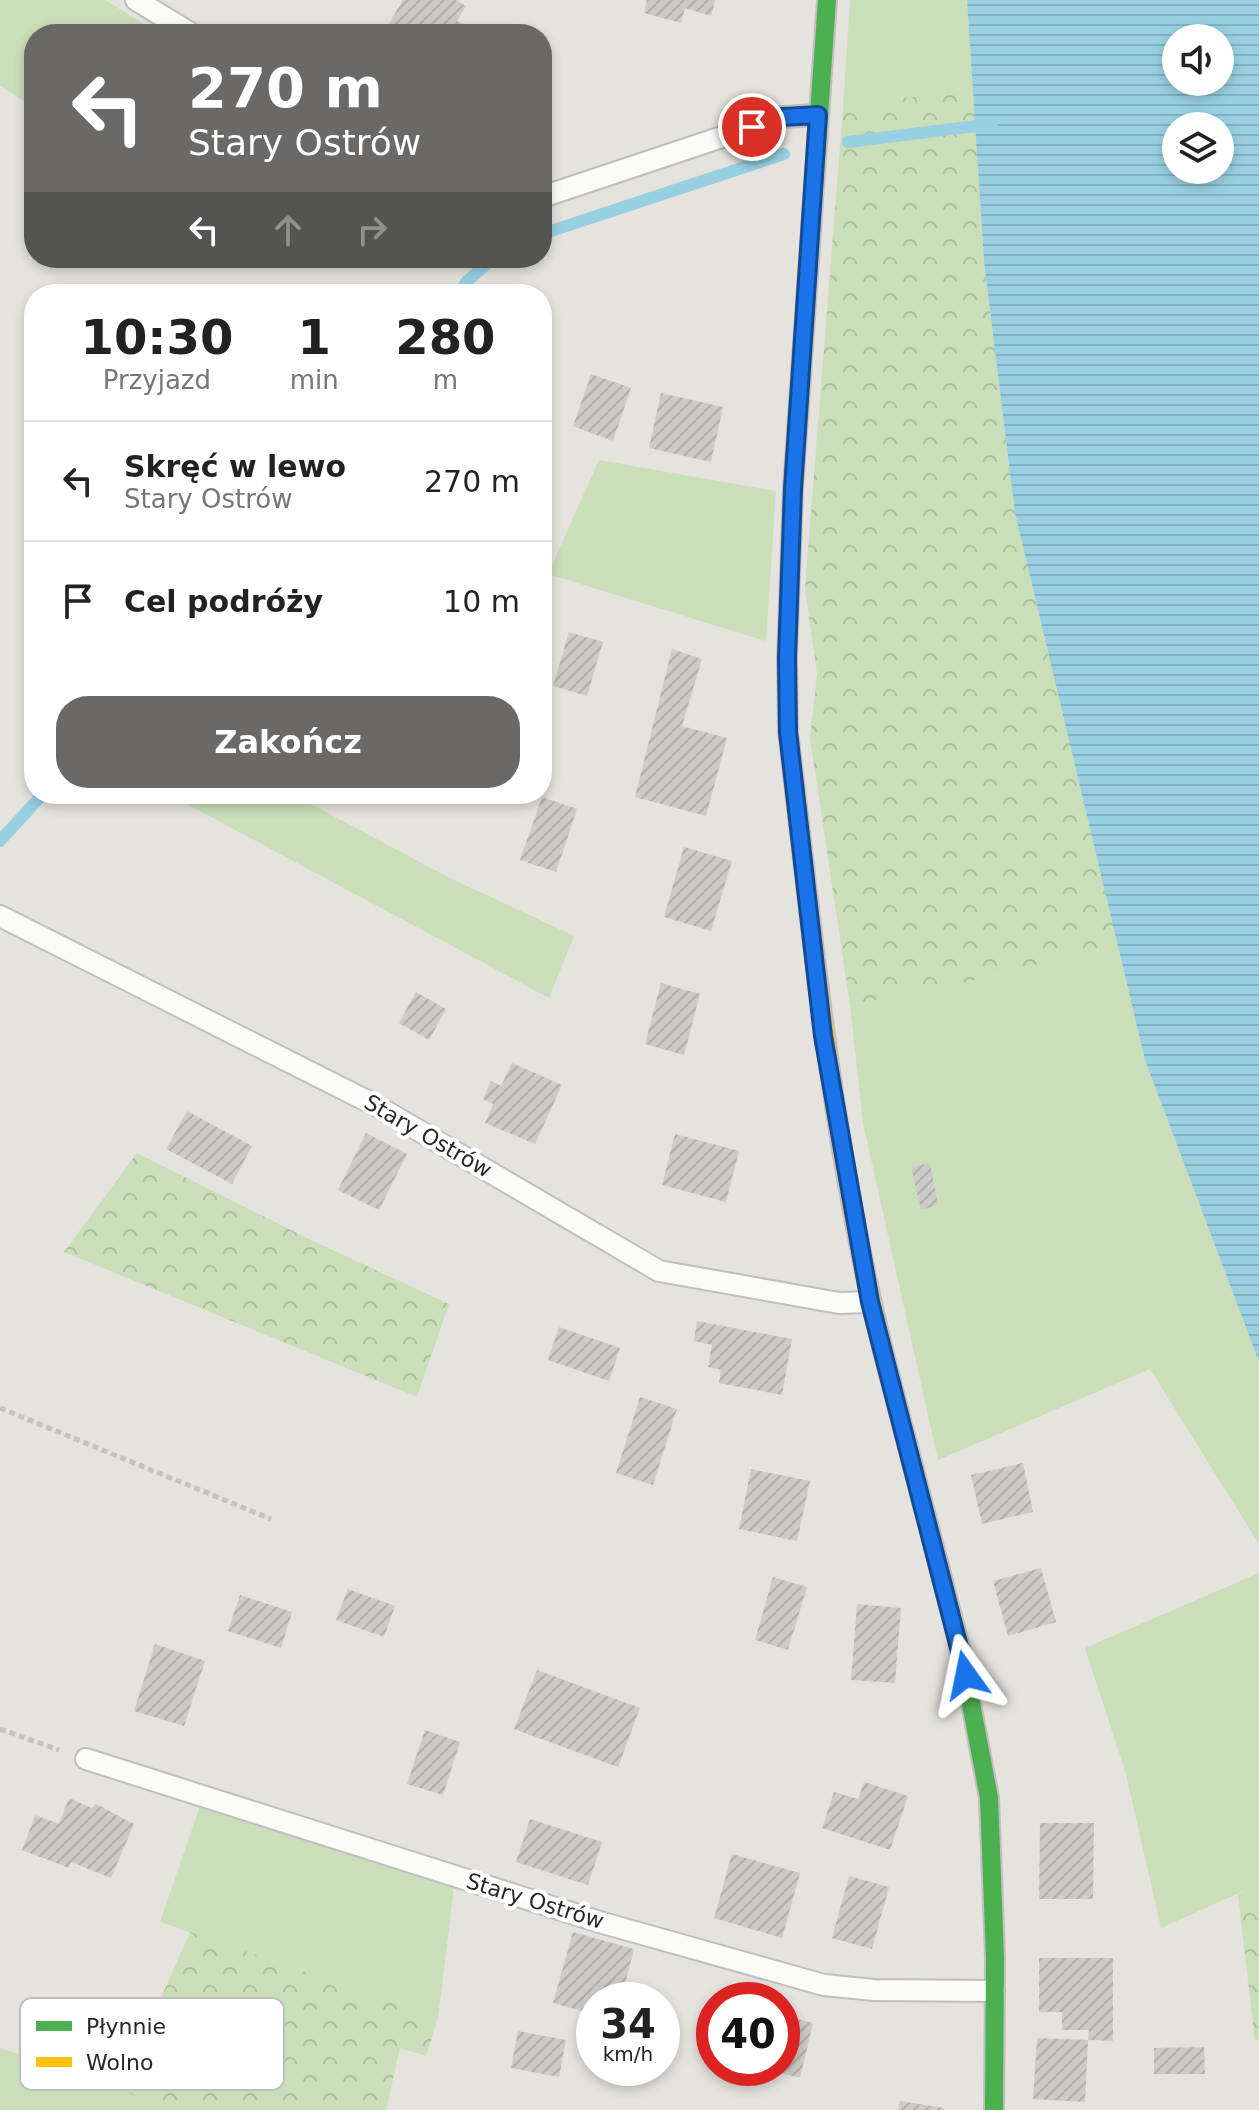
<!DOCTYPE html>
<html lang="pl">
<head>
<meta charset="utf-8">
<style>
	:root { --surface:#fff; --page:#f6f6f6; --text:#222; --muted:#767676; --line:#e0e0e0; --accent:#6a6968 }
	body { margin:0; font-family:"DejaVu Sans",sans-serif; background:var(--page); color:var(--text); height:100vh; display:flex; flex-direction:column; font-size:30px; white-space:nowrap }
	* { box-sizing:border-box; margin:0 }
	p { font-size:26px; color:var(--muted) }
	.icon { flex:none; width:44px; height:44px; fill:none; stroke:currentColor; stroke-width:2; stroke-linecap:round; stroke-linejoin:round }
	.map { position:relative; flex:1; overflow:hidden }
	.details { position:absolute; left:24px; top:284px; width:528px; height:520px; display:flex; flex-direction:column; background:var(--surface); border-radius:32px; box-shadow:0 4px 12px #0003 }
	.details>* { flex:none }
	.banner { position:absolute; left:24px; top:24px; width:528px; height:244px; border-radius:32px; box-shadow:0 4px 12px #0003; background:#6a6968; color:#fff; overflow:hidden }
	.buttons { position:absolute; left:1162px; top:24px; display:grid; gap:16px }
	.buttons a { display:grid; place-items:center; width:72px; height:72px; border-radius:50%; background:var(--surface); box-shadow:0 4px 12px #0003; font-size:40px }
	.speed { position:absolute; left:576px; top:1982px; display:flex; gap:16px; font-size:40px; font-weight:700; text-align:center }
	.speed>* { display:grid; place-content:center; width:104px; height:104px; border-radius:50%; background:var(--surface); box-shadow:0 4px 12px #0003; line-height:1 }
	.speed small { font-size:20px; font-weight:400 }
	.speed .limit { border:12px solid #d22; background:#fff; color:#111 }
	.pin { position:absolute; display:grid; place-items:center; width:68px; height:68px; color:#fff; margin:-34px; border:4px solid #fff; border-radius:50%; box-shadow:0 2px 8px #0007 }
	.me { position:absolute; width:88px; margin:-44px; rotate:348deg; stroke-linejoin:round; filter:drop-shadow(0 0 6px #0008) }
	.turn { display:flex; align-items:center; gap:28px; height:168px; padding:0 32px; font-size:36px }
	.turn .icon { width:104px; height:104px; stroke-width:2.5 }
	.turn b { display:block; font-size:56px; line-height:68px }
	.lanes { display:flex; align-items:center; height:76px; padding:0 32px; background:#0003; justify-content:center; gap:40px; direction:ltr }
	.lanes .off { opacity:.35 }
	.eta { display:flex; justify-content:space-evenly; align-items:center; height:136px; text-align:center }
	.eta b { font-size:48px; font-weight:600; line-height:56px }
	.primary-button { display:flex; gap:16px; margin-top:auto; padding:16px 32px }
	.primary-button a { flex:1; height:92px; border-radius:32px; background:var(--accent); color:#fff; font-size:32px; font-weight:600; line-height:92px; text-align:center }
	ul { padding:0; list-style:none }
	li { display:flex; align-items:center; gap:24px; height:120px; padding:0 32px; border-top:2px solid var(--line) }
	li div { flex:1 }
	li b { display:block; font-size:30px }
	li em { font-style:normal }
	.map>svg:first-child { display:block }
</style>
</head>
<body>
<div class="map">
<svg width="1259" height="2110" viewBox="0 0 1259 2110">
	<defs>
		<pattern id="forest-crowns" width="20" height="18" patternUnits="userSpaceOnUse" patternTransform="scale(2)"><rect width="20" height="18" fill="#cadeba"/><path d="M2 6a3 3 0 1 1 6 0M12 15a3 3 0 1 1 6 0" fill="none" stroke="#aebea0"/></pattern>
		<pattern id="water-rules" width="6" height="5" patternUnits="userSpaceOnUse" patternTransform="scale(2)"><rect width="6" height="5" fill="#98d0e2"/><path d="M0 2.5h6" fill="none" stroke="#83b3c2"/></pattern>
		<pattern id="building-hatch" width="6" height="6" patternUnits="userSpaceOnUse" patternTransform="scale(2)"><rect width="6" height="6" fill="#cdcbc8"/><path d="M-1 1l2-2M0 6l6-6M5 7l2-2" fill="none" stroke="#b0aeac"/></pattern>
	</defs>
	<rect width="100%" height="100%" fill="#e6e2de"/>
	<g fill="#cadeba">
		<path d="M0 0H105L160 34H34V107L0 86Z"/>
		<path d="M850 0H967L973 87 843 108Z"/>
		<path d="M599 460 776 491 766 641 548 574Z"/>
		<path d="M168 794H292L448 877 574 936 549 998Z"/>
		<path d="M1118 946 1145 1060 1259 1362V1544L1150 1369 938 1460 863 1123 850 1005 936 989Z"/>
		<path d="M1259 1573V1884L1161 1928 1126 1774 1085 1648Z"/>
		<path d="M200 1806 454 1887 438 2018 160 1922Z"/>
		<path d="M0 2048 183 2110H0Z"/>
	</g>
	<g fill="url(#forest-crowns)">
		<path d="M973 87 984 261 1015 513 1118 946 936 989 850 1005 810 738 817 674 805 589 843 108Z"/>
		<path d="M137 1153 313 1241 449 1304 417 1397 64 1252Z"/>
		<path d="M1259 1884V2040L1255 2041 1238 1894Z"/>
		<path d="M190 1932 438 2018 426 2056 400 2048 386 2110H183L118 2090 132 2029 146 2032Z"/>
	</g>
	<path fill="url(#water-rules)" fill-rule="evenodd" d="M967 0H1259V1362L1145 1060 1015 513 984 261ZM1176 38H1220V82H1176ZM1176 126H1220V170H1176Z"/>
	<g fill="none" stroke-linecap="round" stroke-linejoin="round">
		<g stroke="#98d0e2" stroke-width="12">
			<path d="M848 142 992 124"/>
			<path d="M542 234 784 154"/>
			<path d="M459 294 467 281 494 258"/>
			<path d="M0 841 43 794"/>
		</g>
	</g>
	<g fill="url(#building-hatch)">
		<path d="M403 0H456L466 6 457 21 480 34H383Z"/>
		<path d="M647 0H715L711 16 685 8 681 23 644 13Z"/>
		<path d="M591 374 631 388 613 441 573 426Z"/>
		<path d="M661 393 723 407 711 462 649 448Z"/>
		<path d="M569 632 603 642 587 696 553 686Z"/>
		<path d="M672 649 702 659 682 726 727 738 706 816 635 797Z"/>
		<path d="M542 797 577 809 556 872 520 860Z"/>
		<path d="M684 847 732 861 711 931 664 917Z"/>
		<path d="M661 983 700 994 684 1055 645 1044Z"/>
		<path d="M416 992 446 1009 429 1040 399 1023Z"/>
		<path d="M512 1063 562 1085 535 1144 485 1123 493 1104 483 1099 491 1081 501 1086Z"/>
		<path d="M187 1111 252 1146 232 1184 166 1149Z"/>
		<path d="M366 1133 407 1154 379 1210 338 1190Z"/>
		<path d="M675 1134 739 1151 726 1202 662 1185Z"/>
		<path d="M930 1163 938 1205 921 1210 911 1167Z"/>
		<path d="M697 1321 792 1339 782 1395 719 1383 721 1370 708 1367 712 1345 694 1341Z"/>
		<path d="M559 1327 620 1348 609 1381 548 1360Z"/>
		<path d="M640 1397 677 1409 653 1485 616 1473Z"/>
		<path d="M1023 1463 1033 1512 982 1524 971 1475Z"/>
		<path d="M751 1469 810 1481 797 1541 739 1529Z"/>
		<path d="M1041 1568 1056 1622 1008 1636 993 1581Z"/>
		<path d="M773 1577 807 1587 788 1650 755 1640Z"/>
		<path d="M348 1589 395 1606 384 1637 336 1620Z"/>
		<path d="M240 1595 292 1612 281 1648 228 1631Z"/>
		<path d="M857 1604 901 1608 895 1683 851 1680Z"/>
		<path d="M155 1644 205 1661 184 1726 134 1711Z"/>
		<path d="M537 1670 640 1708 618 1767 514 1729Z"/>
		<path d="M425 1730 460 1742 443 1795 407 1784Z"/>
		<path d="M864 1782 908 1796 890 1850 822 1828 834 1792 858 1799Z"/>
		<path d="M69 1798 92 1808 96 1804 134 1824 111 1878 71 1862 69 1868 22 1850 35 1815 59 1824Z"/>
		<path d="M530 1819 602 1842 588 1885 516 1862Z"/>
		<path d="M1040 1823H1094L1093 1899H1039Z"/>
		<path d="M732 1854 800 1873 782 1938 714 1918Z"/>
		<path d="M849 1876 889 1887 872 1949 832 1938Z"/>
		<path d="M573 1932 634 1949 621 2000H594V2014L553 2003Z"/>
		<path d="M1039 1958H1113V2041L1088 2040 1089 2030H1062V2012H1039Z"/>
		<path d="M782 2015 813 2023 800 2078 766 2069 782 2068Z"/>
		<path d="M518 2031 566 2040 559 2077 511 2068Z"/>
		<path d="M1037 2038 1088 2040 1085 2102 1033 2099Z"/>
		<path d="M1204 2047 1205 2074H1154V2048Z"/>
		<path d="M900 2101 944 2108V2110H898Z"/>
	</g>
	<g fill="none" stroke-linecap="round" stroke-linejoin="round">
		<g stroke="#c0bfbf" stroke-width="24">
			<g id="lane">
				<path d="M136 0 192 34"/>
				<path d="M542 197 782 117 818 115"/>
				<path d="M0 916 375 1105 659 1271 839 1303 870 1302"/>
				<path d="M86 1759 603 1923 824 1985 874 1990 994 1991"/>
			</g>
		</g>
		<g stroke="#c0bfbf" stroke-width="22">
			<g id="fast">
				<path d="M799 824 788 732 787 658 793 489 827 0"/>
				<path d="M889 1374 961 1651 989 1798 995 1958 994 2110"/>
			</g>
		</g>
		<g stroke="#c0bfbf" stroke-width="22">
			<path id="slow" d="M799 824C820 1008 842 1194 889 1374"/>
		</g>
		<g stroke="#c3c2c2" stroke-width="5" stroke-dasharray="6 4" stroke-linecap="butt">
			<path d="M0 1408 271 1519"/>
			<path d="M0 1729 59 1750"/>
		</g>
		<use href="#lane" stroke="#fbfbfa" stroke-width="20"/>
		<use href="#fast" stroke="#4caf50" stroke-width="18"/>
		<use href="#slow" stroke="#ffc107" stroke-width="18"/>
	</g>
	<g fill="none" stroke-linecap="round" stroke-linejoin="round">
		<g stroke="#114b97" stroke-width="20">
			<path id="route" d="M752 127 782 117 818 115 793 489 787 658 788 732 823 1036 870 1302 966 1675"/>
		</g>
		<use href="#route" stroke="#1a73e8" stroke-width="14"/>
	</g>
	<g text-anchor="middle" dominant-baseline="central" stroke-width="8" stroke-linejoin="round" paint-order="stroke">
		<g font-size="22" fill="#282828" stroke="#fff">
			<text transform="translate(428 1136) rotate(30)">Stary Ostrów</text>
			<text transform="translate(535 1901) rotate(17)">Stary Ostrów</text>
		</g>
	</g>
	<rect x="20" y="1998" width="264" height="92" rx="12" fill="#fff" stroke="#bebebe" stroke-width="2"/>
	<rect x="36" y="2021" width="36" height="10" fill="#4caf50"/>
	<rect x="36" y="2057" width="36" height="10" fill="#ffc107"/>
	<g font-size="22" fill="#282828">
		<text x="86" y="2034">Płynnie</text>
		<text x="86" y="2070">Wolno</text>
	</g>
</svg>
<div class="buttons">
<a><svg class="icon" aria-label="sound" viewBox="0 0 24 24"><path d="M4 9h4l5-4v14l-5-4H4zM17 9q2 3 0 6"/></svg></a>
<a><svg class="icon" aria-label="layers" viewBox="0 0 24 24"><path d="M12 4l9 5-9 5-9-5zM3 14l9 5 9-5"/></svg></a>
</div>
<div class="speed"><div>34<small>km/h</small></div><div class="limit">40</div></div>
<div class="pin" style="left:752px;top:127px;background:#d93025"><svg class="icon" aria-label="arrive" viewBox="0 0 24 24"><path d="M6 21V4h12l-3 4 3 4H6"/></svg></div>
<svg class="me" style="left:966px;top:1675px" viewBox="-20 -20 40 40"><path d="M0-17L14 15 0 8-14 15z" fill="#1a73e8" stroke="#fff" stroke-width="4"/></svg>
<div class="banner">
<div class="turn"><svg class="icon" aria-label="left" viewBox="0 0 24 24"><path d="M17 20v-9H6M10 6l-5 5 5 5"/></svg><div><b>270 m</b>Stary Ostrów</div></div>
<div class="lanes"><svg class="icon" aria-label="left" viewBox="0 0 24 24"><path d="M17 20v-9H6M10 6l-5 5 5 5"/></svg><svg class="icon off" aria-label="ahead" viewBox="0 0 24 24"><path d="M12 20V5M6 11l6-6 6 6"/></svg><svg class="icon off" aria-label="right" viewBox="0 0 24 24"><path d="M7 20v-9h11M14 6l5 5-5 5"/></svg></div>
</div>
<section class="details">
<div class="eta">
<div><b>10:30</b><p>Przyjazd</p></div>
<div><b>1</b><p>min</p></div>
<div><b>280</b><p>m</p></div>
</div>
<ul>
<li><svg class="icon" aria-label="left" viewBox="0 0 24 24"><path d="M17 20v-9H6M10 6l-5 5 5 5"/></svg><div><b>Skręć w lewo</b><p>Stary Ostrów</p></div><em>270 m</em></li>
<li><svg class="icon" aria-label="arrive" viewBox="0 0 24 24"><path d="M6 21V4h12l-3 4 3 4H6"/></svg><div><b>Cel podróży</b></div><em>10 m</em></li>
</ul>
<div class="primary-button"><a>Zakończ</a></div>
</section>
</div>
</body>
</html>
